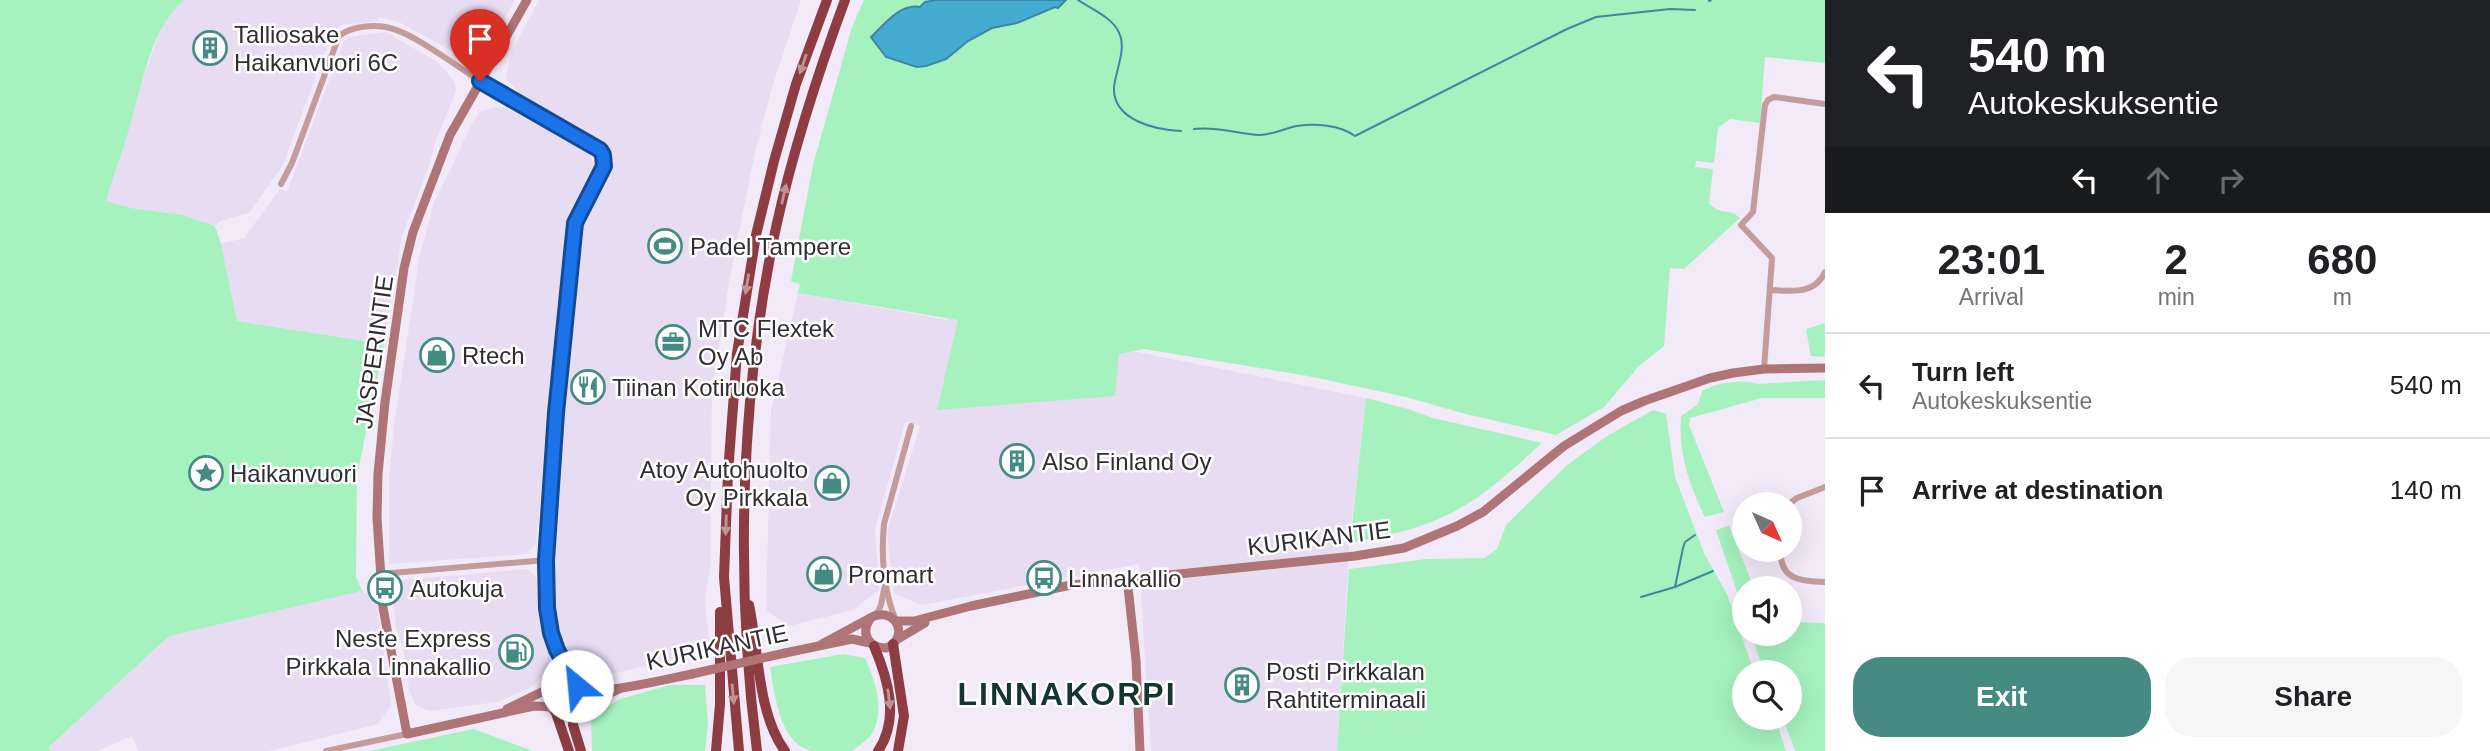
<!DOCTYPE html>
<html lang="en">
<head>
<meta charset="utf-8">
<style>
	:root { --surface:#fff; --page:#f6f6f6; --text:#202124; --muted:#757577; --line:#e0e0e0; --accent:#458b83 }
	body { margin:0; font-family:Arial,sans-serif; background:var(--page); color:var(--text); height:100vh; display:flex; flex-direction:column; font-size:26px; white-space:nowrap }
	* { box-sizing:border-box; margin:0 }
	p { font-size:23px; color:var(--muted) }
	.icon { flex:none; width:38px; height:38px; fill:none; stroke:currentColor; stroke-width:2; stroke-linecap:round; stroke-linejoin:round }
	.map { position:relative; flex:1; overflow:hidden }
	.drawer { display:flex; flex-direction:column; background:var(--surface); width:665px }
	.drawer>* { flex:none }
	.guide { background:#202124; color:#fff; overflow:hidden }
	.needle { width:46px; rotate:135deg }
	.fabs { position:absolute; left:1732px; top:492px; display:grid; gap:14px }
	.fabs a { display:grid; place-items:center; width:70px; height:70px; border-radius:50%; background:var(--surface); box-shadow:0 7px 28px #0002; font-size:35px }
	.pin { position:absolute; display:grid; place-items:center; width:60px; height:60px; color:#fff; margin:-72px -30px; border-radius:50% 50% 50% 0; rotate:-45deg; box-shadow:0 0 7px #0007 }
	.pin .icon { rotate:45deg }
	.me { position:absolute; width:77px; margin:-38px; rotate:332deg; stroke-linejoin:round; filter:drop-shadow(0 0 5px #0008) }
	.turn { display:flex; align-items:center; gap:24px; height:147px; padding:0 28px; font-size:32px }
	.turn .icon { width:91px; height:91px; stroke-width:2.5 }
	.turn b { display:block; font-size:49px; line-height:60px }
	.lanes { display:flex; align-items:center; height:66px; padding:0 28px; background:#0003; justify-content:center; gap:35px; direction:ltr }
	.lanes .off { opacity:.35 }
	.eta { display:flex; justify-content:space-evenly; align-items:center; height:119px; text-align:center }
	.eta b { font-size:42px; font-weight:600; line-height:49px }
	.button { display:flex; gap:14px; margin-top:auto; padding:14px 28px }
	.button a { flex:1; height:80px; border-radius:28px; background:var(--accent); color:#fff; font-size:28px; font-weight:600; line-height:80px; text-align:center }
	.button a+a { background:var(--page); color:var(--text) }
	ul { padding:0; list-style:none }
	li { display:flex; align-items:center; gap:21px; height:105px; padding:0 28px; border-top:2px solid var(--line) }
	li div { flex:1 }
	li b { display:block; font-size:26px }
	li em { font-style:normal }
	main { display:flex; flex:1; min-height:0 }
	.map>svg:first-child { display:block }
</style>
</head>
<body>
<main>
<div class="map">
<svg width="1825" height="751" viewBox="0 0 1825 751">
	<rect width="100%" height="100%" fill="#f2eaf9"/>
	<g fill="#e8dcf2">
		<path d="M184 0H515L495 36 475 56 450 50 399 22 379 17V21L342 25 337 29 324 54 283 165 249 213 220 221 215 226 183 215 131 208 105 202 132 119 143 78 162 27 172 11Z"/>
		<path d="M539 0H801L773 84 756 147 729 282 712 392 710 565 705 600 710 650 616 673 600 675 581 664 571 662 559 629 555 601 553 549 574 258 579 223 606 168 607 155 600 144 521 96 506 78 511 53Z"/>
		<path d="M386 32 439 63 454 81 456 91 434 145 430 163 402 236 384 344 237 321 221 244 244 238 280 189 287 192 344 41 348 37Z"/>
		<path d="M496 107H504L588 151 594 164 566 220 536 544 527 554 389 564V477L394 426 420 254 434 203 470 128 479 112Z"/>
		<path d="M798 293 948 320 949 318 1117 348 1366 398 1350 535 1337 751H1151L1139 564 922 605 894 594 887 533 920 426 905 422 875 529 879 590 853 610 789 626 766 610 771 411Z"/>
		<path d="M527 569 537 578 542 630 550 653 548 671 532 687 497 702 429 711 415 705 409 689 403 647 396 628 392 581Z"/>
		<path d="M362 591 376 600 391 705 378 724 269 751H138L132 736 96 751H50L48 748 169 636Z"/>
	</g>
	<g fill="#a5f2bf">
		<path d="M0 0H184C151 29 144 78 132 118 125 146 114 173 106 201L131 208 183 215 215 226 221 244 237 321 384 344 357 476 356 577 362 591 169 636 49 747 50 751H0Z"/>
		<path d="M864 0H936L925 2 926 66 946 59 968 41 992 28 1017 23 1055 7 1058 8 1066 0H1825V63L1765 57 1760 123 1730 119 1718 128 1714 163 1696 161 1695 167 1713 169 1709 203C1722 217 1729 207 1740 218L1684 269 1670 268 1664 346 1639 366 1604 407 1556 435 1462 413 1406 397 1308 376 1144 349 1119 354 1115 396 937 410 958 320 798 293 800 284 791 281 813 165 852 27Z"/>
		<path d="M1825 323V357L1811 356 1806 329Z"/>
		<path d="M1825 380V398H1762L1690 418 1689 425 1724 512 1705 517C1689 485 1678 452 1681 416L1698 404 1702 391C1716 383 1742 379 1757 384Z"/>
		<path d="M1366 398 1408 409 1433 418 1542 443C1512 470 1481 500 1443 517 1414 531 1381 536 1350 543Z"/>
		<path d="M1653 410 1666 414 1675 477 1704 553 1727 594 1754 672H1745V718H1775L1786 751H1337L1349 569 1426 559 1485 558 1497 549 1506 525 1567 465 1607 436Z"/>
		<path d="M1729 526 1754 588H1745V615L1716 530Z"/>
		<path d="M1790 622 1825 623V751H1795L1783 718H1790V672H1764L1751 634H1790Z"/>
		<path d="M843 654 865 658C875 681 885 708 873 732 869 739 858 746 852 751 840 751 825 751 813 751 779 744 775 695 770 667Z"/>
		<path d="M670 685H705L708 724 705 751H592L591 717 620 699Z"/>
		<path d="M473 729 533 751H370Z"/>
	</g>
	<path fill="#45acd1" stroke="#3f86a2" stroke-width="2" d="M936 0H1066L1058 8 1055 7 1017 23 992 28 968 41 946 59 926 66 917 67 886 57 871 37C884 25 900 3 920 7L925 2Z"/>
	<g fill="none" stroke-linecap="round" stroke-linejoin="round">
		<g stroke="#3f86a2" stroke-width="2">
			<path d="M1078 0C1090 8 1110 17 1117 29 1129 47 1115 70 1114 88 1113 121 1157 130 1181 131"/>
			<path d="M1709 1 1711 0"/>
			<path d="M1194 129C1216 126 1238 134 1260 135 1272 135 1285 128 1297 126 1315 123 1340 125 1355 136L1567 29 1596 17 1670 9 1695 10"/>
			<path d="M1675 587 1683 548 1685 542 1695 535"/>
			<path d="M1641 597 1675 587 1713 571"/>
		</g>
		<g stroke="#c59c9c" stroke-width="6">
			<path d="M281 184 292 163 339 36C351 26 375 24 390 28 415 34 459 68 483 83 521 107 561 128 600 150L603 155 604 166 574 223 556 413 546 560 547 608 551 633 557 651 577 686"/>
			<path d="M1771 290C1791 291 1815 295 1825 272"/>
			<path d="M1764 369 1772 258 1741 225 1753 212 1765 105 1768 100 1774 97 1825 104"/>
			<path d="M1789 504 1797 498 1825 487"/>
			<path d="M1781 550C1779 580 1801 581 1825 582"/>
			<path d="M380 574 546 560"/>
			<path d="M874 616C884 607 881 597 885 586"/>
			<path d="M895 618C883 588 881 556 884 524L911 426"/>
			<path d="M557 684 559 672 557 651"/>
			<path d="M326 751 407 734"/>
		</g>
		<g stroke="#af7475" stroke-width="9">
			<path d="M527 0 450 135 413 232 404 268 385 402 378 474 377 518 383 608 407 734 534 706 551 707"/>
			<path d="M1127 578 1136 660 1140 751"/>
			<path d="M897 621H914L971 606 1071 585 1355 556 1404 548 1457 526 1483 512 1564 446 1621 411 1644 401 1710 378 1733 373 1764 369 1825 368"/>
			<path d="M898 639 925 623"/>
			<path d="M822 644 874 616C898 608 909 639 886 648 869 648 860 634 870 619"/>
			<path d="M785 653 852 639 870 643"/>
			<circle cx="566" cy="699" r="17"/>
			<path d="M580 689C595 697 671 678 692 674"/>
			<path d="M580 708 619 689"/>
			<path d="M507 709 552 687"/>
		</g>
		<g stroke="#8d3d42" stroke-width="10">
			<path d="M749 605C759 650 757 713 785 751"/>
			<path d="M893 644 904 716 898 751"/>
			<path d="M874 646C888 679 900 719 878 751"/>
			<path d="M556 713 569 751"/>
			<path d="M574 714 573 725 581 751"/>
			<path d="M716 751 720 704V612"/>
			<path d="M739 751 724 577 728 473 737 353 756 235 774 161 796 84 827 0"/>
			<path d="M757 751C735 581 740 391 777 223 794 147 818 73 845 0"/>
		</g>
		<path stroke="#af7475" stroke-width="9" d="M692 674 785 653"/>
	</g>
	<defs><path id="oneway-solid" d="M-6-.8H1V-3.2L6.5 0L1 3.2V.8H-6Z" transform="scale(1.75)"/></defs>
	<g fill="#c09497">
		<use href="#oneway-solid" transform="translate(803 64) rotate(109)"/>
		<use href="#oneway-solid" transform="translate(784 194) rotate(-77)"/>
		<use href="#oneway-solid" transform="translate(747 284) rotate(99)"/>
		<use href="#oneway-solid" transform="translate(726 525) rotate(92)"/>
		<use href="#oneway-solid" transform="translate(733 694) rotate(85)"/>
		<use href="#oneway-solid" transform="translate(889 699) rotate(83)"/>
	</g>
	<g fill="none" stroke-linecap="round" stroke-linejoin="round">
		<g stroke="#114b97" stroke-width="18">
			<path id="route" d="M480 81 600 150 603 155 604 166 575 223 556 413 546 560 547 608 551 633 557 650 577 686"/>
		</g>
		<use href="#route" stroke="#1a73e8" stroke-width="12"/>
	</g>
	<defs>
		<g id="building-ring" transform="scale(1.75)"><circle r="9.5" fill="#fff" stroke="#458b83" stroke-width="1.5"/><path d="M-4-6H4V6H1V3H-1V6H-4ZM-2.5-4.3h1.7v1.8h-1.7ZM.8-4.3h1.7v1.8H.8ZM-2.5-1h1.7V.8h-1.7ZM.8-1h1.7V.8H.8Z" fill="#458b83"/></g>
		<g id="stadium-ring" transform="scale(1.75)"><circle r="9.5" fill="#fff" stroke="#458b83" stroke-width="1.5"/><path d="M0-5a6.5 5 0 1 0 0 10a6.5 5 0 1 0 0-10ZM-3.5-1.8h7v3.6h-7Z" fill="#458b83"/></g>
		<g id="office-ring" transform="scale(1.75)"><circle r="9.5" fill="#fff" stroke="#458b83" stroke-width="1.5"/><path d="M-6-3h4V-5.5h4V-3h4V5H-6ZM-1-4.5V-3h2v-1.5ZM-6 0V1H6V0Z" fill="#458b83"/></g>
		<g id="shop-ring" transform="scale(1.75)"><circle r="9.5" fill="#fff" stroke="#458b83" stroke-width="1.5"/><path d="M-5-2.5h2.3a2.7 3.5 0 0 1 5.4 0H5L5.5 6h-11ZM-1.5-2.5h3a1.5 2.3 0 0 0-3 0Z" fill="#458b83"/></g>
		<g id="restaurant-ring" transform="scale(1.75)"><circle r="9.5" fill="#fff" stroke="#458b83" stroke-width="1.5"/><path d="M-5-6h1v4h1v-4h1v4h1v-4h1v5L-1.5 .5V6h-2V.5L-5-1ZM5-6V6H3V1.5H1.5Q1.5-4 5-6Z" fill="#458b83"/></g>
		<g id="sight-ring" transform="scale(1.75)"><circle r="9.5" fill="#fff" stroke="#458b83" stroke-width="1.5"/><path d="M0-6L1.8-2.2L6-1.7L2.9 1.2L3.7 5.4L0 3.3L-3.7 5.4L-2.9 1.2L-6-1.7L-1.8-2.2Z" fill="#458b83"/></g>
		<g id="bus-ring" transform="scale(1.75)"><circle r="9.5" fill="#fff" stroke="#458b83" stroke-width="1.5"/><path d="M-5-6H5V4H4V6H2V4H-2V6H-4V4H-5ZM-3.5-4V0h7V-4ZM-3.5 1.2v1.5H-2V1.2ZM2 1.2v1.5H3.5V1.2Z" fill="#458b83"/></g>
		<g id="fuel-ring" transform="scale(1.75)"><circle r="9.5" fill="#fff" stroke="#458b83" stroke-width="1.5"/><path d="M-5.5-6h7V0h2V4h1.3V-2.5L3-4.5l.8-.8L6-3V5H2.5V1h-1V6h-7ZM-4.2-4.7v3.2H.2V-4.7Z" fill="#458b83"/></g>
	</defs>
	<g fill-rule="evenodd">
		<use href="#building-ring" x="210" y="48"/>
		<use href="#stadium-ring" x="665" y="246"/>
		<use href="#office-ring" x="673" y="342"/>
		<use href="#shop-ring" x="437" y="355"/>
		<use href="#restaurant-ring" x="588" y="387"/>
		<use href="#building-ring" x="1017" y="461"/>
		<use href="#sight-ring" x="206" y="473"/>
		<use href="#shop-ring" x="832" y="483"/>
		<use href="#shop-ring" x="824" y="574"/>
		<use href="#bus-ring" x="1044" y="578"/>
		<use href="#bus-ring" x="385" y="588"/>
		<use href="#fuel-ring" x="516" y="652"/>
		<use href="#building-ring" x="1242" y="685"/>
	</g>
	<g text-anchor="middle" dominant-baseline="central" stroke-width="5" stroke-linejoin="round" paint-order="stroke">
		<g font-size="24" fill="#302d33" stroke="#fff" text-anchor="start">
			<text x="234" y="34">Talliosake<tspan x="234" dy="28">Haikanvuori 6C</tspan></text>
			<text x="690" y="246">Padel Tampere</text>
			<text x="698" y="328">MTC Flextek<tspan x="698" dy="28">Oy Ab</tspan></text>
			<text x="462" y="355">Rtech</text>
			<text x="612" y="387">Tiinan Kotiruoka</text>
			<text x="1042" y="461">Also Finland Oy</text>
			<text x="808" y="469" text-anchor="end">Atoy Autohuolto<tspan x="808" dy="28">Oy Pirkkala</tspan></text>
			<text x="230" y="473">Haikanvuori</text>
			<text x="848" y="574">Promart</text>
			<text x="1068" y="578">Linnakallio</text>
			<text x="410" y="588">Autokuja</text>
			<text x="491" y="638" text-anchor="end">Neste Express<tspan x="491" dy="28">Pirkkala Linnakallio</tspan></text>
			<text x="1266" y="671">Posti Pirkkalan<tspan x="1266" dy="28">Rahtiterminaali</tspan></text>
		</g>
		<g font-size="24" fill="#302d33" stroke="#fff">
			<text transform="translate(374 352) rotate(-82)">JASPERINTIE</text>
			<text transform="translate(1319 538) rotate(-7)">KURIKANTIE</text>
			<text transform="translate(717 647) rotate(-12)">KURIKANTIE</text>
		</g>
		<g font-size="32" font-weight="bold" letter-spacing="2" fill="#143632" stroke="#fff">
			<text x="1067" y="694">LINNAKORPI</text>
		</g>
	</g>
</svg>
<div class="fabs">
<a><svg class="needle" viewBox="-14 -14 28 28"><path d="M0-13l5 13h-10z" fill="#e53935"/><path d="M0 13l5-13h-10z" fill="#757577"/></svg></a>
<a><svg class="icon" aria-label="sound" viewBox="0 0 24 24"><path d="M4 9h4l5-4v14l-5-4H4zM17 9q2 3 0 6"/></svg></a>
<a><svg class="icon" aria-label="search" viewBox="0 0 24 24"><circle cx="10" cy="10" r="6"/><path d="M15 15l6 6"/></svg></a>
</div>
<div class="pin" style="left:480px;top:81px;background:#d93025"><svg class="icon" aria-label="arrive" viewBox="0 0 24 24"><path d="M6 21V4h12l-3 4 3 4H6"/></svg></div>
<svg class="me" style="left:577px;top:686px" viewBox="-20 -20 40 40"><circle r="19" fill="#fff"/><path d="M0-13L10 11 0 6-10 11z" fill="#1a73e8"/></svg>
</div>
<section class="drawer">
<div class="guide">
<div class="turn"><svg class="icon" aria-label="left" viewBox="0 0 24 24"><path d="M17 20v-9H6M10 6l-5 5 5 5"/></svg><div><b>540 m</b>Autokeskuksentie</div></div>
<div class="lanes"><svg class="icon" aria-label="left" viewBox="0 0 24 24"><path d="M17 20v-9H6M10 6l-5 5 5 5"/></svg><svg class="icon off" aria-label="ahead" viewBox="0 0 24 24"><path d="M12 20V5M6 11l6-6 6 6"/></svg><svg class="icon off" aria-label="right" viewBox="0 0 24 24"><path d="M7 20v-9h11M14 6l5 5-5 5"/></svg></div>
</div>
<div class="eta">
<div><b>23:01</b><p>Arrival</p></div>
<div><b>2</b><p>min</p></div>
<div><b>680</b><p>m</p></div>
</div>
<ul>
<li><svg class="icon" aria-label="left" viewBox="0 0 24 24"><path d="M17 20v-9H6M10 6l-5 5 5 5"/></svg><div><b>Turn left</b><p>Autokeskuksentie</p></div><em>540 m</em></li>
<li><svg class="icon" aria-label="arrive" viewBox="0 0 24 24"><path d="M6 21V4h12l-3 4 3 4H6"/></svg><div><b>Arrive at destination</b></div><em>140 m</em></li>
</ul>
<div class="button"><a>Exit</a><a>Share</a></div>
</section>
</main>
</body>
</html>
